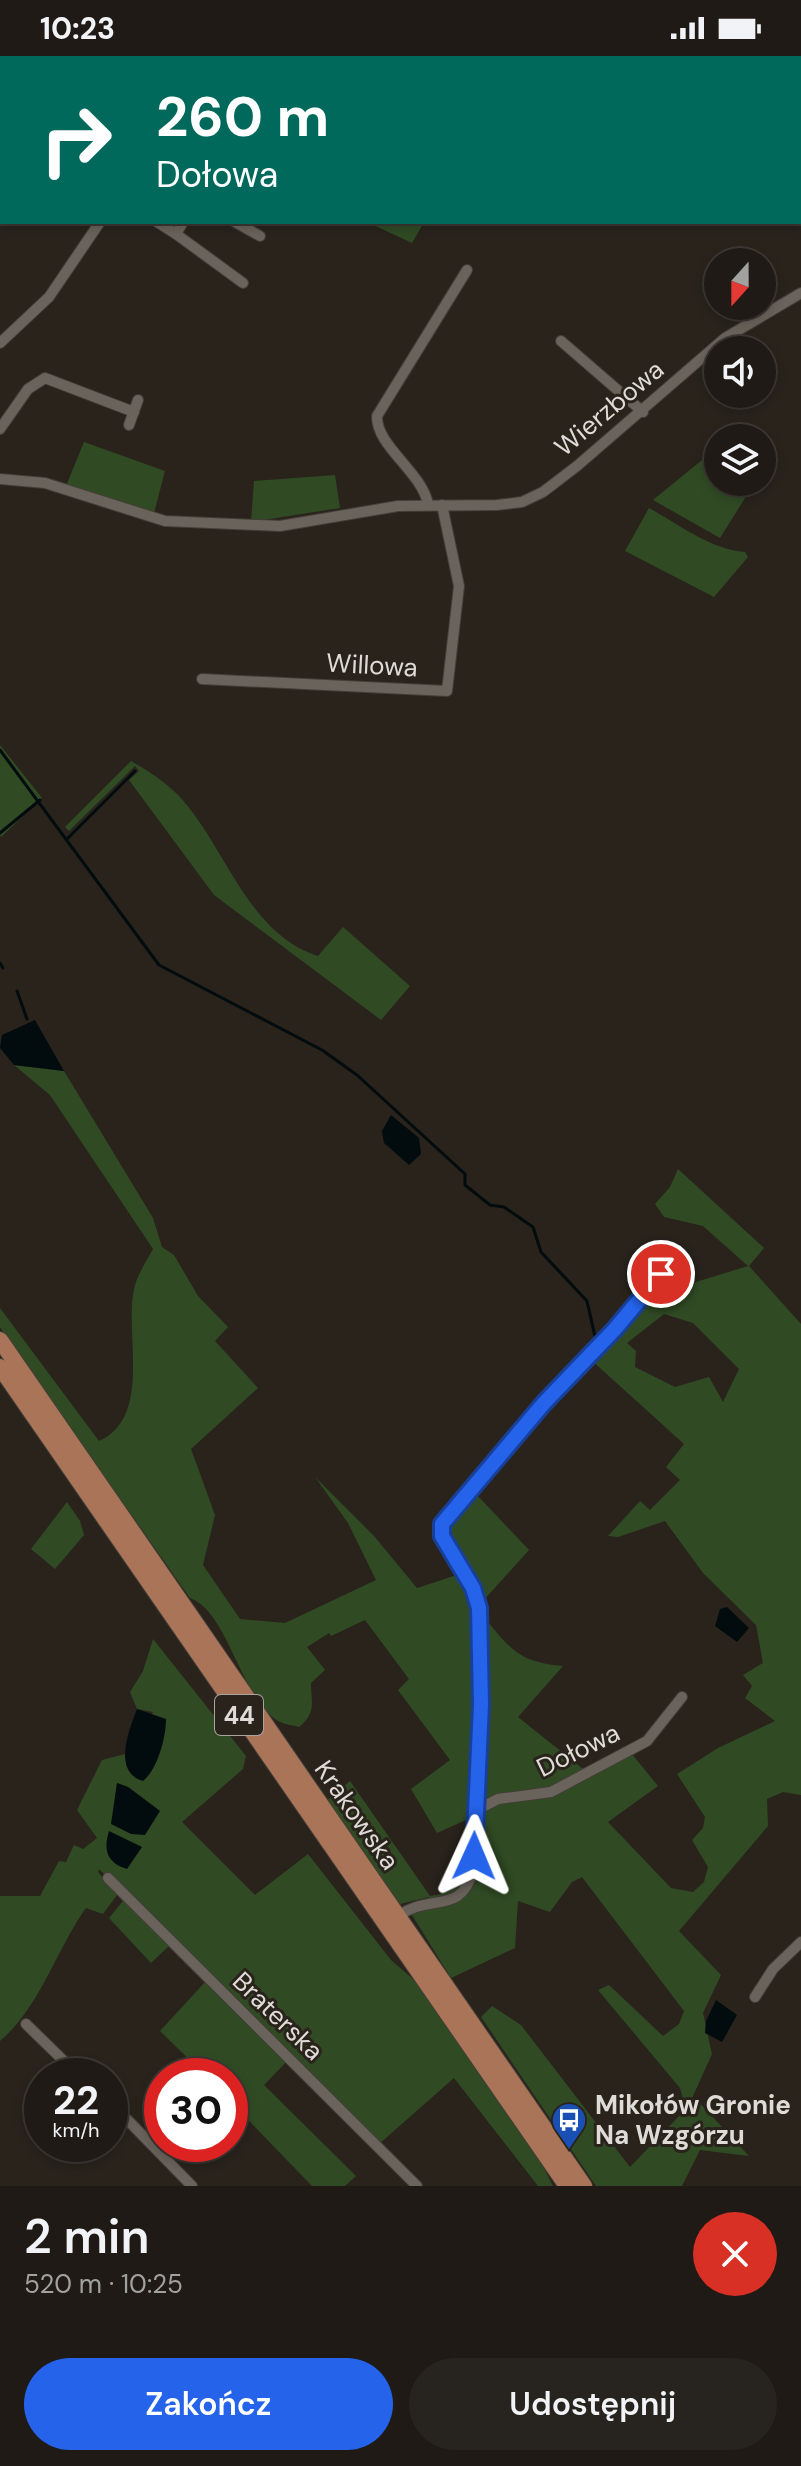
<!DOCTYPE html>
<html lang="pl">
<head>
<meta charset="utf-8">
<style>
	:root { --surface:#1f1a15; --page:#27231e; --text:#f1f3f6; --muted:#a1a1a0; --line:#3c3834; --accent:#2563eb }
	body { margin:0; font-family:"DM Sans",sans-serif; background:var(--page); color:var(--text); height:100vh; display:flex; flex-direction:column; font-size:30px; white-space:nowrap }
	* { box-sizing:border-box; margin:0 }
	p { font-size:26px; color:var(--muted) }
	.icon { flex:none; width:44px; height:44px; fill:none; stroke:currentColor; stroke-width:2; stroke-linecap:round; stroke-linejoin:round }
	.map { position:relative; height:2130px; overflow:hidden }
	.sheet { display:flex; flex-direction:column; background:var(--surface); flex:1 }
	.sheet>* { flex:none }
	.guide { position:absolute; left:0px; top:0px; width:802px; height:168px; box-shadow:0 4px 12px #0003,0 0 0 2px var(--line); background:#00695c; color:#fff; overflow:hidden }
	.needle { width:52px; rotate:201deg }
	.controls { position:absolute; left:704px; top:192px; display:grid; gap:16px }
	.controls a { display:grid; place-items:center; width:72px; height:72px; border-radius:50%; background:var(--surface); box-shadow:0 4px 12px #0003,0 0 0 2px var(--line); font-size:40px }
	.speed { position:absolute; left:24px; top:2002px; display:flex; gap:16px; font-size:40px; font-weight:700; text-align:center }
	.speed>* { display:grid; place-content:center; width:104px; height:104px; border-radius:50%; background:var(--surface); box-shadow:0 4px 12px #0003,0 0 0 2px var(--line); line-height:1 }
	.speed small { font-size:20px; font-weight:400 }
	.speed .limit { border:12px solid #d22; background:#fff; color:#111 }
	.pin { position:absolute; display:grid; place-items:center; width:68px; height:68px; color:#fff; margin:-34px; border:4px solid #fff; border-radius:50%; box-shadow:0 2px 8px #0007 }
	.me { position:absolute; width:88px; margin:-44px; rotate:1deg; stroke-linejoin:round; filter:drop-shadow(0 0 6px #0008) }
	.turn { display:flex; align-items:center; gap:28px; height:168px; padding:0 24px; font-size:36px }
	.turn .icon { width:104px; height:104px; stroke-width:2.5 }
	.turn b { display:block; font-size:56px; line-height:68px }
	.round { display:grid; place-items:center; flex:none; width:84px; height:84px; border-radius:42px; background:var(--page) }
	.headline { display:flex; align-items:center; justify-content:space-between; height:136px; padding:0 24px }
	h1 { font-size:48px; font-weight:600; line-height:60px }
	.primary-button { display:flex; gap:16px; margin-top:auto; padding:16px 24px }
	.primary-button a { flex:1; height:92px; border-radius:48px; background:var(--accent); color:#fff; font-size:32px; font-weight:600; line-height:92px; text-align:center }
	.primary-button a+a { background:var(--page); color:var(--text) }
	.status { display:flex; justify-content:space-between; align-items:center; height:56px; padding:0 40px; background:var(--surface); direction:ltr }
	.status svg { height:22px; fill:currentColor }
	.map>svg:first-child { display:block }
</style>
</head>
<body>
<div class="status"><b>10:23</b><svg viewBox="0 0 49 12"><path d="M0 12V9h3v3zM5 12V6h3v6zM10 12V3h3v9zM15 12V0h3v12zM26 1h20v11H26zM47 4h2v5h-2z"/></svg></div>
<div class="map">
<svg width="801" height="2130" viewBox="0 0 801 2130">
	<rect width="100%" height="100%" fill="#29231c"/>
	<g fill="#304b24" fill-rule="evenodd">
		<path d="M289 0H627L295 2Z"/>
		<path d="M367 166H424L412 187Z"/>
		<path d="M84 386 165 415 154 457 66 430Z"/>
		<path d="M718 391V426H755L720 482 653 444Z"/>
		<path d="M335 419 340 452 251 466 254 425Z"/>
		<path d="M649 452C678 468 712 494 745 496L748 501 714 541 625 495Z"/>
		<path d="M0 689 42 742 1 781 0 779Z"/>
		<path d="M131 705C147 714 164 725 177 738 225 787 245 876 318 900L343 871 410 930 381 964 214 839 129 724 139 715 135 710 69 775 65 771Z"/>
		<path d="M14 1009 64 1015 153 1162 162 1191 174 1199 198 1240 228 1271 215 1285 258 1332 191 1393 215 1459 203 1509 240 1563 285 1567 376 1524 348 1467 315 1421 374 1480 417 1532 454 1520 460 1522 472 1544 474 1569 483 1560C511 1594 519 1606 563 1610L518 1661 583 1713 627 1692 658 1730 608 1766 671 1832 693 1836 704 1826 708 1811 692 1784 703 1772 705 1761 677 1718 718 1692 775 1665 745 1642 752 1630 743 1619 763 1607 756 1569 703 1517 665 1465 618 1481 608 1480 640 1445 650 1454 680 1424 666 1411 684 1388 589 1302 617 1277 611 1271 670 1234 748 1210 703 1170 664 1161 655 1148 670 1131 678 1113 764 1192 749 1210 801 1268V1739L783 1736 767 1743 768 1770 679 1875 721 1919 703 1957 712 1998 688 2051 696 2043 749 2100 700 2094 682 2130H596L481 1961 492 1950 521 1969 630 2111 686 2053 680 2032 598 1934 609 1929 663 1980 679 1968 684 1955 582 1821 572 1826 550 1856 518 1845 515 1892 451 1922 412 1859 429 1841 400 1848 325 1746 350 1725 430 1840C476 1835 469 1800 466 1764L437 1777 411 1733 450 1704 398 1634 409 1623 365 1564 331 1580 329 1577 307 1591 325 1614 311 1627C311 1646 317 1656 299 1671 292 1669 281 1668 275 1663 240 1638 227 1555 190 1542L5 1279 0 1271V1252L99 1385C153 1361 124 1277 134 1233 137 1219 146 1206 153 1193L50 1039ZM664 1258 693 1267 739 1313 723 1346 709 1321 675 1331 635 1311 636 1295 627 1287Z"/>
		<path d="M477 1439 529 1494 483 1545 447 1475Z"/>
		<path d="M67 1446 80 1465 84 1479 55 1513 31 1493Z"/>
		<path d="M153 1583 246 1700 243 1713 182 1766 255 1839 308 1798 391 1904 421 1930 541 2106 553 2130H538L454 2022 379 2088 293 1999 264 2029 356 2120 345 2130H312L230 2045V2020H206L160 1975 206 1925 170 1889 151 1907 109 1862 127 1840 99 1813 98 1816 117 1839 103 1858 86 1852 83 1856C55 1898 38 1953 0 1985V1840H40L59 1805 66 1806 74 1789 83 1793 97 1782 77 1754 102 1704 125 1698 127 1712 153 1656 137 1653 130 1636 143 1615ZM117 1727 128 1731 160 1755 113 1758Z"/>
	</g>
	<g fill="#020c0e">
		<path d="M35 964 64 1015 14 1009 0 992 2 979Z"/>
		<path d="M391 1059 419 1082 421 1098 409 1109 384 1087 382 1075Z"/>
		<path d="M727 1551 749 1572 737 1586 715 1570 720 1553Z"/>
		<path d="M137 1653 166 1663C166 1681 158 1713 143 1725 112 1716 129 1674 137 1653Z"/>
		<path d="M117 1727 128 1731 160 1755 145 1779 131 1778 111 1768Z"/>
		<path d="M109 1775 142 1791 127 1813C107 1807 103 1794 109 1775Z"/>
		<path d="M716 1944 737 1959 722 1986 705 1977 706 1965Z"/>
	</g>
	<g fill="none" stroke-linecap="round" stroke-linejoin="round">
		<g stroke="#020c0e" stroke-width="3">
			<path d="M0 694 159 909 322 994 357 1019 465 1118V1129L490 1149 504 1151 533 1171 541 1196 587 1245 596 1285"/>
			<path d="M0 777 40 744"/>
			<path d="M68 782 135 715"/>
			<path d="M0 907 3 912"/>
			<path d="M17 935 27 963"/>
		</g>
		<g stroke="#433e38" stroke-width="12">
			<g id="street">
				<path d="M800 102 801 103"/>
				<path d="M157 166 176 178 183 166"/>
				<path d="M235 166 260 180"/>
				<path d="M176 178 243 227"/>
				<path d="M561 285 643 356"/>
				<path d="M0 287 49 241 100 166"/>
				<path d="M129 369 138 344"/>
				<path d="M0 373 28 333 45 322 134 356"/>
				<path d="M0 423 45 427 165 465 280 470 398 450 497 449 522 446 543 436 577 410 725 282 801 237"/>
				<path d="M428 448C422 416 376 390 377 360L467 214"/>
				<path d="M202 623 447 635 459 530 442 449"/>
				<path d="M475 1755 498 1743 551 1736 647 1685 682 1641"/>
				<path d="M108 1822 417 2130"/>
				<path d="M398 1860C431 1837 461 1859 473 1815L481 1649 479 1552 473 1532 442 1480V1468L665 1211"/>
				<path d="M755 1941 773 1913 801 1886"/>
				<path d="M26 1968 68 2009 85 2020"/>
				<path d="M110 2046 192 2130"/>
			</g>
		</g>
		<g stroke="#433e38" stroke-width="18">
			<g id="primary">
				<path d="M0 1284 584 2130"/>
				<path d="M0 1311 567 2130"/>
			</g>
		</g>
		<use href="#street" stroke="#6a635b" stroke-width="10"/>
		<use href="#primary" stroke="#aa7459" stroke-width="16"/>
	</g>
	<g fill="none" stroke-linecap="round" stroke-linejoin="round">
		<g stroke="#184099" stroke-width="20">
			<path id="route" d="M474 1800 481 1649 479 1552 473 1532 442 1480V1468L544 1347 615 1273 661 1218"/>
		</g>
		<use href="#route" stroke="#2563eb" stroke-width="14"/>
	</g>
	<defs>
		<g id="bus-pin" transform="scale(1.8)"><path d="M0 17L-7.5 6A9.5 9.5 0 1 1 7.5 6Z" fill="#1a4fb4" stroke="#29231c"/><path d="M-5-6H5V4H4V6H2V4H-2V6H-4V4H-5ZM-3.5-4V0h7V-4ZM-3.5 1.2v1.5H-2V1.2ZM2 1.2v1.5H3.5V1.2Z" fill="#fff"/></g>
	</defs>
	<g fill-rule="evenodd">
		<use href="#bus-pin" x="569" y="2064"/>
	</g>
	<g text-anchor="middle" dominant-baseline="central" stroke-width="6" stroke-linejoin="round" paint-order="stroke">
		<rect fill="#29231c" stroke="#a8a49e" stroke-width="2" x="215" y="1639" width="48" height="40" rx="6"/>
		<g font-size="24" font-weight="bold" fill="#dfdbd6">
			<text x="239" y="1659">44</text>
		</g>
		<g font-size="26" fill="#dfdbd6" stroke="#29231c">
			<text transform="translate(609 352) rotate(-40)">Wierzbowa</text>
			<text transform="translate(372 609) rotate(3)">Willowa</text>
			<text transform="translate(578 1694) rotate(-26)">Dołowa</text>
			<text transform="translate(357 1759) rotate(55)">Krakowska</text>
			<text transform="translate(278 1960) rotate(44)">Braterska</text>
		</g>
		<g font-size="26" font-weight="bold" fill="#dfdbd6" stroke="#29231c" text-anchor="start">
			<text x="595" y="2049">Mikołów Gronie<tspan x="595" dy="30">Na Wzgórzu</tspan></text>
		</g>
	</g>
</svg>
<div class="controls">
<a><svg class="needle" viewBox="-14 -14 28 28"><path d="M0-13l5 13h-10z" fill="#e53935"/><path d="M0 13l5-13h-10z" fill="#a1a1a0"/></svg></a>
<a><svg class="icon" aria-label="sound" viewBox="0 0 24 24"><path d="M4 9h4l5-4v14l-5-4H4zM17 9q2 3 0 6"/></svg></a>
<a><svg class="icon" aria-label="layers" viewBox="0 0 24 24"><path d="M12 4l9 5-9 5-9-5zM3 14l9 5 9-5"/></svg></a>
</div>
<div class="speed"><div>22<small>km/h</small></div><div class="limit">30</div></div>
<div class="pin" style="left:661px;top:1218px;background:#d93025"><svg class="icon" aria-label="arrive" viewBox="0 0 24 24"><path d="M6 21V4h12l-3 4 3 4H6"/></svg></div>
<svg class="me" style="left:474px;top:1800px" viewBox="-20 -20 40 40"><path d="M0-17L14 15 0 8-14 15z" fill="#2563eb" stroke="#fff" stroke-width="4"/></svg>
<div class="guide">
<div class="turn"><svg class="icon" aria-label="right" viewBox="0 0 24 24"><path d="M7 20v-9h11M14 6l5 5-5 5"/></svg><div><b>260 m</b>Dołowa</div></div>
</div>
</div>
<section class="sheet">
<div class="headline"><div><h1>2 min</h1><p>520 m · 10:25</p></div><a class="round" style="background:#d93025;color:#fff"><svg class="icon" aria-label="close" viewBox="0 0 24 24"><path d="M6 6l12 12M18 6L6 18"/></svg></a></div>
<div class="primary-button"><a>Zakończ</a><a>Udostępnij</a></div>
</section>
</body>
</html>
